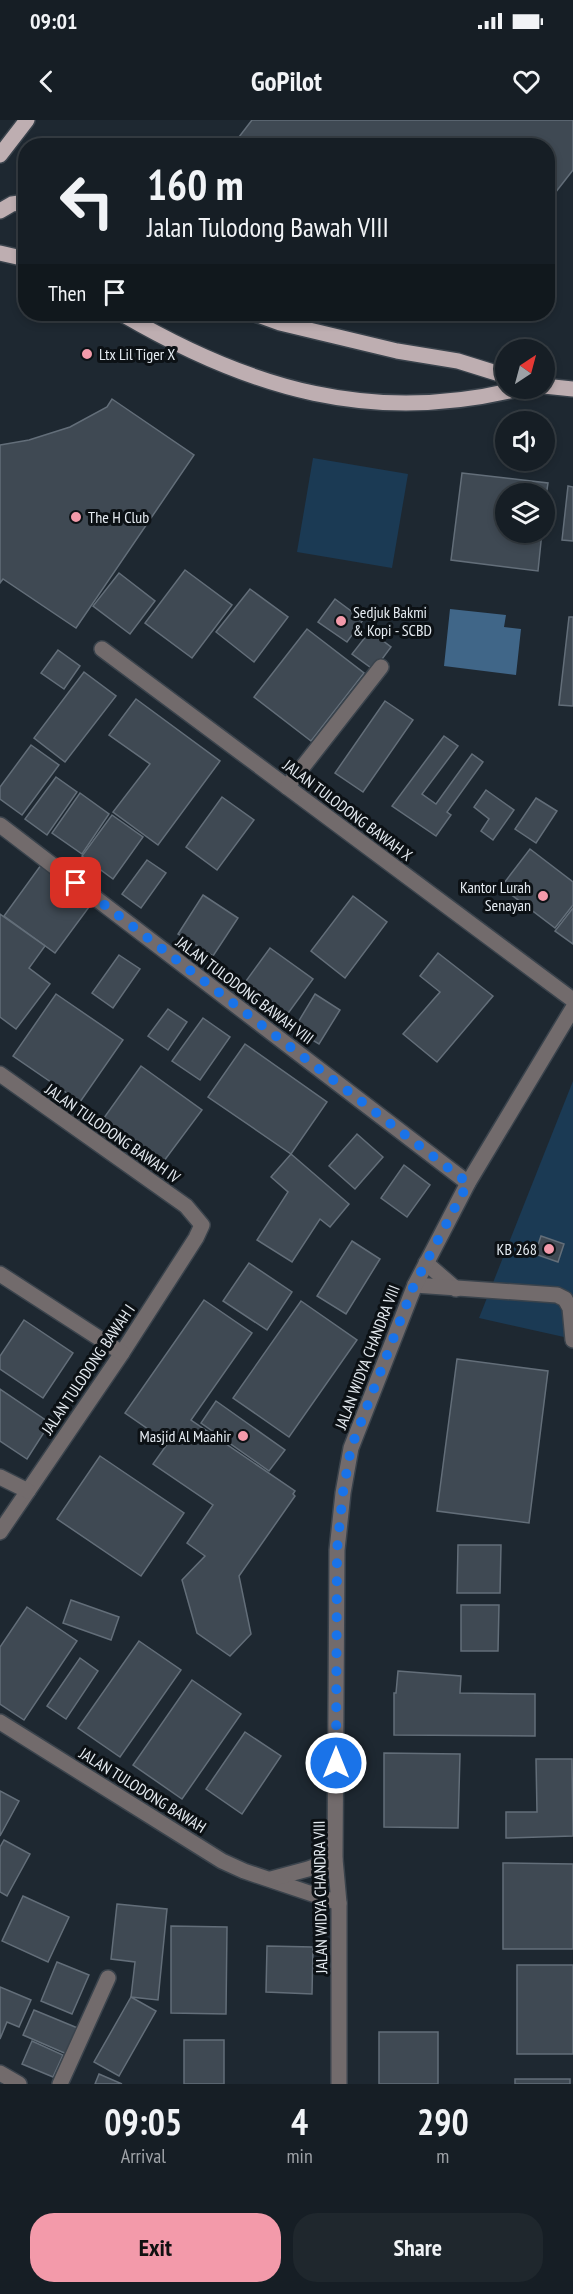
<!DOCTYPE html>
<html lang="en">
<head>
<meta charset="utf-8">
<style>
	:root { --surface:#161e25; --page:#1f272d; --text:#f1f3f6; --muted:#9ea2a7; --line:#353c42; --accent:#f39aaa }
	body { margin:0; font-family:"PT Sans Narrow",sans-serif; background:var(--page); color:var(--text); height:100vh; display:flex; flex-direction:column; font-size:22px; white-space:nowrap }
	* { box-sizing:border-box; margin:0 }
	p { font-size:20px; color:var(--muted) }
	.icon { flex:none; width:33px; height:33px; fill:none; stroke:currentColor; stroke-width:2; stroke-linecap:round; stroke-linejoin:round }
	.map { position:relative; height:1964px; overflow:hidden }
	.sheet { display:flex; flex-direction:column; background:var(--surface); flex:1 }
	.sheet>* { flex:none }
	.guide { position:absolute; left:18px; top:18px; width:537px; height:183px; border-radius:24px; box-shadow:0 3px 9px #0003,0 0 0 2px var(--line); background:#161e25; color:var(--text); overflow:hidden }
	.needle { width:39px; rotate:36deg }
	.fabs { position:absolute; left:495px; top:219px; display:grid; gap:12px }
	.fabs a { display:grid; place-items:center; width:60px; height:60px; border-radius:50%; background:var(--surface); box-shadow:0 3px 9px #0003,0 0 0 2px var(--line); font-size:30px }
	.pin { position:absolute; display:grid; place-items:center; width:51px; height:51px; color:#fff; margin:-26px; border-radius:12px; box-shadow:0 3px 9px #0006 }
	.me { position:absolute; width:66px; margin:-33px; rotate:0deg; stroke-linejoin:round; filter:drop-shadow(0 0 4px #0008) }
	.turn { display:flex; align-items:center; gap:21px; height:126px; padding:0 30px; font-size:27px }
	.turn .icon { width:78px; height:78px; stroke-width:2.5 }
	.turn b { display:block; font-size:42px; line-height:51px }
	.then { display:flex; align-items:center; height:57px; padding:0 30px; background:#0003; gap:12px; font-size:22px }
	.eta { display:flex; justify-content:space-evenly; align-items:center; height:102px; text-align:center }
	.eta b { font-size:36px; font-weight:600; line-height:42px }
	.button { display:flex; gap:12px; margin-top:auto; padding:12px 30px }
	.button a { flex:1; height:69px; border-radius:24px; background:var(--accent); color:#111; font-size:24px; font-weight:600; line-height:69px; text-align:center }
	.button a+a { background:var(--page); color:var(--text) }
	.status { display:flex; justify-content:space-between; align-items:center; height:42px; padding:0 30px; background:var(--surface); direction:ltr }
	.status svg { height:16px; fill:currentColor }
	header { display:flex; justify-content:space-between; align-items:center; height:78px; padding:0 30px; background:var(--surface); font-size:27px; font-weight:600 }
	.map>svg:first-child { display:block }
</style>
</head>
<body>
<div class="status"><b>09:01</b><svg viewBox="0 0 49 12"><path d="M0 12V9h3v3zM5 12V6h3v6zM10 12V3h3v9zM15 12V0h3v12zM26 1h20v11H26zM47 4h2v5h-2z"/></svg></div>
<header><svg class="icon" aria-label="back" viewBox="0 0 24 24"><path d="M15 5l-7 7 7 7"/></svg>GoPilot<svg class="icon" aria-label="heart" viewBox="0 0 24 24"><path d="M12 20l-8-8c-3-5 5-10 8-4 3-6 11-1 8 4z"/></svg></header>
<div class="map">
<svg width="573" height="1964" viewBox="0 0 573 1964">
	<rect width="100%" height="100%" fill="#1e2831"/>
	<g fill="#1b3a54">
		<path d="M313 338 408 354 392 448 297 432Z"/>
		<path d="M573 961V1219L479 1198Z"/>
	</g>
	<path fill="#406688" d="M450 489 506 495 504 507 521 509 516 555 444 546Z"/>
	<g fill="#3f4953" stroke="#636e79" stroke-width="1.5">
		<path d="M252 0H573V50L548 82V26H232Z"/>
		<path d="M112 279 194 335 76 508 3 459 0 463V325L29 320 70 307 107 287Z"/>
		<path d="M462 353 548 363 544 390V374H506V412H542L538 451 451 440Z"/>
		<path d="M568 366 573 367V421L562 420Z"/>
		<path d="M185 450 232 485 192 538 145 503Z"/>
		<path d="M119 453 155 481 130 514 93 486Z"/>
		<path d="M250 469 288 497 254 542 216 512Z"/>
		<path d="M335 479 363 500 347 522 318 502Z"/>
		<path d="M569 497H573V586L559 585Z"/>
		<path d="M307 509 364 553 311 621 254 577Z"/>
		<path d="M370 511 391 527 374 550 352 534Z"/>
		<path d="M58 530 80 546 64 569 41 553Z"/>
		<path d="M84 552 116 576 65 642 34 618Z"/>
		<path d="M136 579 220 641 158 725 113 692 150 644 109 615Z"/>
		<path d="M385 581 413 600 363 672 335 653Z"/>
		<path d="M444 616 458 626 422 674 436 684 472 634 483 642 447 692 451 695 436 716 392 686Z"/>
		<path d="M31 625 59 645 22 695 0 679V667Z"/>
		<path d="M56 657 77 672 47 715 25 699Z"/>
		<path d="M486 670 514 690 493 720 481 711 489 699 474 687Z"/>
		<path d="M80 673 109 694 82 734 52 713Z"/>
		<path d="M222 677 254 700 217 750 186 727Z"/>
		<path d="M536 678 557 691 536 723 515 709Z"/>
		<path d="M112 695 143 717 113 759 82 736Z"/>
		<path d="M530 729 573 762V785L555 808 501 767Z"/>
		<path d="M147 740 166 753 141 788 122 774Z"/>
		<path d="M41 745 92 783 55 833 4 796Z"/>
		<path d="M203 775 238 798 213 836 178 814Z"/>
		<path d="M353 776 387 802 345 858 311 831Z"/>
		<path d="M573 788V824L555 811Z"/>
		<path d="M0 794 45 826 29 848 50 864 16 909 0 897Z"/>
		<path d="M270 828 313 859 281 903 238 872Z"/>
		<path d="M438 833 493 876 437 942 403 914 440 872 420 856Z"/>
		<path d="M119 835 140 849 113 888 92 873Z"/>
		<path d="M56 874 123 920 80 982 13 936Z"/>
		<path d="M315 874 340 890 319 924 294 909Z"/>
		<path d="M168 889 187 902 168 930 148 916Z"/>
		<path d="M203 898 230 917 200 960 172 941Z"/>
		<path d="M245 924 327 982 291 1034 208 977Z"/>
		<path d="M141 946 202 990 161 1045 101 1002Z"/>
		<path d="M357 1014 383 1037 355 1069 329 1046Z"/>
		<path d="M291 1034 349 1084 330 1107 320 1099 292 1142 257 1120 288 1072 271 1057Z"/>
		<path d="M404 1045 430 1065 407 1097 381 1078Z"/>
		<path d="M541 1116 564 1124 558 1142 535 1134Z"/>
		<path d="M352 1121 380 1139 346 1194 317 1176Z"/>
		<path d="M249 1143 292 1172 267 1210 223 1181Z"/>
		<path d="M204 1180 252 1213 191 1300 295 1371 293 1374 295 1376 239 1456 251 1514 230 1536 197 1513 182 1460 205 1436 187 1423 213 1385 153 1344 168 1323 125 1293Z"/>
		<path d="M301 1181 357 1220 289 1317 233 1278Z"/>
		<path d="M24 1200 73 1233 43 1278 0 1249V1236Z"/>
		<path d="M457 1239 548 1251 529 1403 437 1391Z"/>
		<path d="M0 1269 50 1303 27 1339 0 1321Z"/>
		<path d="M216 1281 285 1330 269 1351 201 1303Z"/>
		<path d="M100 1336 184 1393 141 1456 57 1399Z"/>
		<path d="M458 1425H501L500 1473H457Z"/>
		<path d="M71 1480 119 1497 111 1520 63 1503Z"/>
		<path d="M461 1485H499L498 1531H461Z"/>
		<path d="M27 1487 77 1521 24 1600 0 1584V1527Z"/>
		<path d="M139 1521 181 1550 120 1637 78 1608Z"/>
		<path d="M80 1538 98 1551 66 1599 47 1586Z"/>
		<path d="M398 1551 461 1556 460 1573 535 1574V1616L394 1615V1573H396Z"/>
		<path d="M192 1560 241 1594 182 1679 133 1645Z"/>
		<path d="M245 1612 281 1636 242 1694 206 1669Z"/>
		<path d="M384 1633 460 1634 458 1708 384 1707Z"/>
		<path d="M536 1639H572L573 1716 506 1718V1692H537Z"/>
		<path d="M0 1671 19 1681 0 1716Z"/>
		<path d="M4 1720 30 1734 7 1776 0 1772V1727Z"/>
		<path d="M503 1743 573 1744V1829H503Z"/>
		<path d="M23 1776 69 1797 48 1842 2 1821Z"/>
		<path d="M117 1784 167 1789 158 1880 131 1877 135 1842 111 1839Z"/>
		<path d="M171 1806 227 1807 226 1894 171 1893Z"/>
		<path d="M267 1826 313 1827 312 1874 266 1872Z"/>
		<path d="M57 1842 89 1855 72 1894 41 1881Z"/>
		<rect x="517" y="1845" width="56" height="89"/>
		<path d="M0 1867 31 1880 19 1907 7 1902 0 1919Z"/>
		<path d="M131 1877 156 1891 119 1956 94 1942Z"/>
		<path d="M34 1890 80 1909 69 1935 23 1915Z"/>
		<rect x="379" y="1912" width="59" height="52"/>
		<rect x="184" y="1920" width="40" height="44"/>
		<path d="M32 1921 63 1935 53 1957 22 1944Z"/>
		<path d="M99 1954 122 1964H95Z"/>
		<rect x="515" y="1959" width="55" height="5"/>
	</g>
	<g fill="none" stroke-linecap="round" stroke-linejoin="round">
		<g stroke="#3a434c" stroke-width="18">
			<g id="minor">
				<path d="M102 529 573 880"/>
				<path d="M287 667 381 547"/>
				<path d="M0 705 468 1063"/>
				<path d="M0 954 186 1086 202 1105 196 1118 122 1233 0 1412"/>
				<path d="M426 1143 456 1169"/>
				<path d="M0 1154 122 1233"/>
				<path d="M415 1165 557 1175 565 1179 570 1188 573 1220"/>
				<path d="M0 1357 28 1371"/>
				<path d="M0 1602 222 1741 244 1751 339 1783"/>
				<path d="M271 1759 308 1749 335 1739"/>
				<path d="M0 1953 19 1964"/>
				<path d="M60 1964 108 1858"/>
				<path d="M339 1964V1783L335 1739 337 1430 343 1373 351 1328 415 1165 468 1063 573 888"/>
			</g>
		</g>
		<g stroke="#3a434c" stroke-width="18">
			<g id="major">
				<path d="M0 35 27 0"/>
				<path d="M0 91 12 84 26 82"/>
				<path d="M0 133 26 139"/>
				<path d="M122 194C250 269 374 306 522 268"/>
				<path d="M255 194 280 203 397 231 458 241 506 256"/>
				<path d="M544 266 573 269"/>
			</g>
		</g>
		<use href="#minor" stroke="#726b6c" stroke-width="15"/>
		<use href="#major" stroke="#beaeb1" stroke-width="15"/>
	</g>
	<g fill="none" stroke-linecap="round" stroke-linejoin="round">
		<path stroke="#1a73e8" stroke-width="10" stroke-dasharray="0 18" d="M76 763 468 1063 414 1165 351 1328 343 1372 337 1430 336 1643"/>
	</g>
	<g fill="#f39aaa" stroke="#0c1115" stroke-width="2">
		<circle cx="87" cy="234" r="6"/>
		<circle cx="76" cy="397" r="6"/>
		<circle cx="341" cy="501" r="6"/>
		<circle cx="543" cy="776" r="6"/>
		<circle cx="549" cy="1129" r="6"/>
		<circle cx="243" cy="1316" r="6"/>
	</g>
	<g text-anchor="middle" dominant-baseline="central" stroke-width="6" stroke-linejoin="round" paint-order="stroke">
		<g font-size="16" fill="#e5ebf1" stroke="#0c1115" text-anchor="start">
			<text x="99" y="234">Ltx Lil Tiger X</text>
			<text x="88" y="397">The H Club</text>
			<text x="353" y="492">Sedjuk Bakmi<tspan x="353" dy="18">&amp; Kopi - SCBD</tspan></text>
			<text x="531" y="767" text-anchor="end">Kantor Lurah<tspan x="531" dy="18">Senayan</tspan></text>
			<text x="537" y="1129" text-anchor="end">KB 268</text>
			<text x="231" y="1316" text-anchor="end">Masjid Al Maahir</text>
		</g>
		<g font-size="16" fill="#e5ebf1" stroke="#0c1115">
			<text transform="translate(348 690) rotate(37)">JALAN TULODONG BAWAH X</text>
			<text transform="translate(245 870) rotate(37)">JALAN TULODONG BAWAH VIII</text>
			<text transform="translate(113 1013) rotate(35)">JALAN TULODONG BAWAH IV</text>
			<text transform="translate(367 1237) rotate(-69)">JALAN WIDYA CHANDRA VIII</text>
			<text transform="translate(88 1249) rotate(-56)">JALAN TULODONG BAWAH I</text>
			<text transform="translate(143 1670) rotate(32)">JALAN TULODONG BAWAH</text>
			<text transform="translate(320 1777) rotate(-91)">JALAN WIDYA CHANDRA VIII</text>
		</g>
	</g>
</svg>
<div class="fabs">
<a><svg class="needle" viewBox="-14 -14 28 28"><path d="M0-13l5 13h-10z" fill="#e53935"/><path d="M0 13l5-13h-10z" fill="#9ea2a7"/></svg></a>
<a><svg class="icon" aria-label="sound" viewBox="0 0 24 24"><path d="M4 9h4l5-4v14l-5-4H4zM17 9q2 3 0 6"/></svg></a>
<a><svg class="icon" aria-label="layers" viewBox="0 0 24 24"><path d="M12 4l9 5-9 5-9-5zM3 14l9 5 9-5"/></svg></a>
</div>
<div class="pin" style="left:76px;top:763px;background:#d93025"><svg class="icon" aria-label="arrive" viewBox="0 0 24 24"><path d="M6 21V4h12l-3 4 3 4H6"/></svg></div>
<svg class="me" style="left:336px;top:1643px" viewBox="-20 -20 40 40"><circle r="17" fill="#1a73e8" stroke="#fff" stroke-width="3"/><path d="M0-11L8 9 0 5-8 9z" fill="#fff"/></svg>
<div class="guide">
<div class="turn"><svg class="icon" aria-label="left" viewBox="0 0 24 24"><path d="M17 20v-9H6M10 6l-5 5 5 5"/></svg><div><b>160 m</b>Jalan Tulodong Bawah VIII</div></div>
<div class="then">Then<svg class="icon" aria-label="arrive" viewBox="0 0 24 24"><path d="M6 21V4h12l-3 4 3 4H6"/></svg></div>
</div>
</div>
<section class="sheet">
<div class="eta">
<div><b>09:05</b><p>Arrival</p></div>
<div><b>4</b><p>min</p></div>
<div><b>290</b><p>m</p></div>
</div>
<div class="button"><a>Exit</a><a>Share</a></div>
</section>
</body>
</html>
